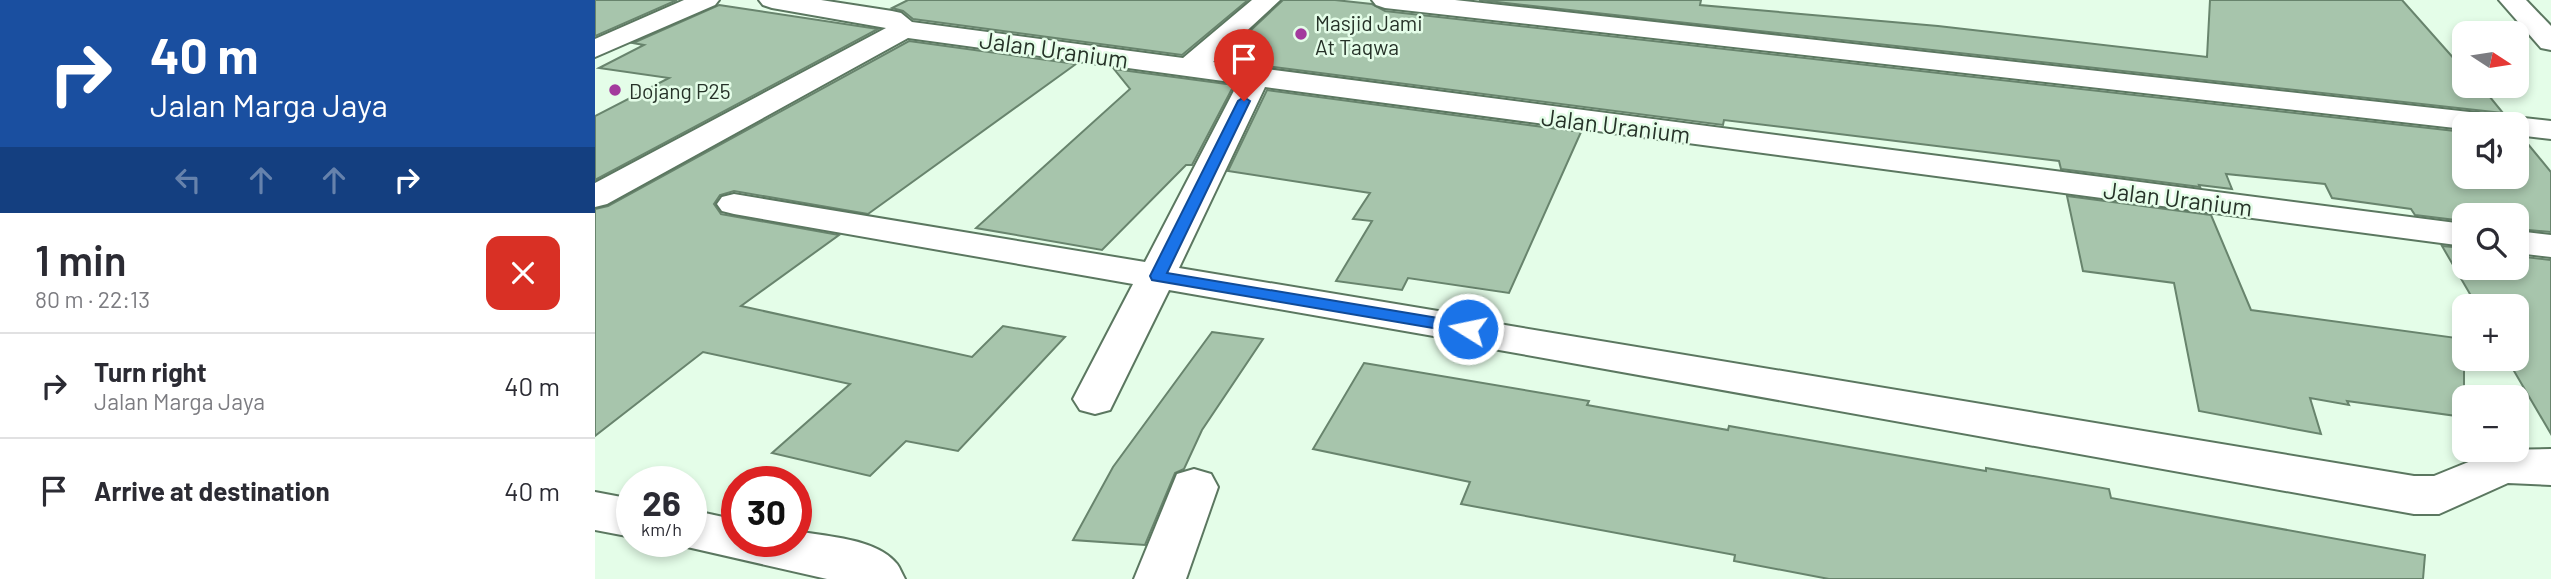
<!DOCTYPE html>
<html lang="en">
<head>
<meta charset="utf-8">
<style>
	:root { --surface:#fff; --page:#f7f7f7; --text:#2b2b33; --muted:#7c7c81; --line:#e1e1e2 }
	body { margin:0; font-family:Barlow,sans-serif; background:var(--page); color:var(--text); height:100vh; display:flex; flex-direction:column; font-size:26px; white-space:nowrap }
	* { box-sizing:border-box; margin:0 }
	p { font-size:23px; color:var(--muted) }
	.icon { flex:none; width:38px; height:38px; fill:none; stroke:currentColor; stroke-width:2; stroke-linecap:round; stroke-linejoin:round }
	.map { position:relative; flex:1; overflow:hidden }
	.details { display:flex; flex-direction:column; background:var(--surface); width:595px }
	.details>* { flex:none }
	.guide { background:#1a4fa0; color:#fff; overflow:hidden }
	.needle { width:46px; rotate:102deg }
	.fabs { position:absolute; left:1857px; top:21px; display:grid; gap:14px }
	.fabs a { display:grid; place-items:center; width:77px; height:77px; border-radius:14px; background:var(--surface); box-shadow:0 4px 10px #0003; font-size:35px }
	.speed { position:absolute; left:21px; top:466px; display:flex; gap:14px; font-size:35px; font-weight:700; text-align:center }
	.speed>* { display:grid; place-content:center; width:91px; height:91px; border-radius:50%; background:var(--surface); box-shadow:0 4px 10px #0003; line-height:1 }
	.speed small { font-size:18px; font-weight:400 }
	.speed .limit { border:10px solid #d22; background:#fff; color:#111 }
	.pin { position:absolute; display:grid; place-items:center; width:60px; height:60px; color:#fff; margin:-72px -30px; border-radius:50% 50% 50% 0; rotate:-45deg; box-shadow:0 0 7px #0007 }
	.pin .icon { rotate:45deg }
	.me { position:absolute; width:77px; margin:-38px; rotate:280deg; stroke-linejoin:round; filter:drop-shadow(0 0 5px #0008) }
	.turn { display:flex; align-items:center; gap:24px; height:147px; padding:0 35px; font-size:32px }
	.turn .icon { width:91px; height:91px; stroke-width:2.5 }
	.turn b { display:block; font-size:49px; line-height:60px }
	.lanes { display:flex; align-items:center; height:66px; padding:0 35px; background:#0003; justify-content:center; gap:35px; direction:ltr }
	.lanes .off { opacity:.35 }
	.round { display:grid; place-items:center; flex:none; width:74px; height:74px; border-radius:14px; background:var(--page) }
	.head { display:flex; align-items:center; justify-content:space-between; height:119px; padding:0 35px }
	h1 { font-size:42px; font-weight:600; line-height:52px }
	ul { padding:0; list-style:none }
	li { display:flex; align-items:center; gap:21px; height:105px; padding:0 35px; border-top:2px solid var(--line) }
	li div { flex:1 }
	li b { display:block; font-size:26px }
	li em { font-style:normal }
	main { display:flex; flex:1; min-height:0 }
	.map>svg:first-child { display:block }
</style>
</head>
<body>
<main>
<section class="details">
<div class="guide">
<div class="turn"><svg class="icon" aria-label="right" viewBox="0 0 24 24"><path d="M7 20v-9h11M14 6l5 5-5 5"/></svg><div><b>40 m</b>Jalan Marga Jaya</div></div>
<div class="lanes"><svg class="icon off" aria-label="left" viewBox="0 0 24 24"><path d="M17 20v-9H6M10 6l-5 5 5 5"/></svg><svg class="icon off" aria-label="ahead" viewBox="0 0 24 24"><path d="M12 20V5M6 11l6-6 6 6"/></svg><svg class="icon off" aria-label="ahead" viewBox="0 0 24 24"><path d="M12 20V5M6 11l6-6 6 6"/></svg><svg class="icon" aria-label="right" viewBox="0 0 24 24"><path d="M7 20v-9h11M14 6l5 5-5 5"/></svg></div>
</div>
<div class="head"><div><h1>1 min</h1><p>80 m · 22:13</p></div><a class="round" style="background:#d93025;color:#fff"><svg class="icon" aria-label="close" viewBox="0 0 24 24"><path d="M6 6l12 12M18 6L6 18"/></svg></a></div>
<ul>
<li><svg class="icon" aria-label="right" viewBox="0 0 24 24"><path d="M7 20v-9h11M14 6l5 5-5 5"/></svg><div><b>Turn right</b><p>Jalan Marga Jaya</p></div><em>40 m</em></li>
<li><svg class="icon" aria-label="arrive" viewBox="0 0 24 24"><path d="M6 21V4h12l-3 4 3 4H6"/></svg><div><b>Arrive at destination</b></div><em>40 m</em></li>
</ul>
</section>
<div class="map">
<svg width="1956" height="579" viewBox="0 0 1956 579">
	<rect width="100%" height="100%" fill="#e4fde8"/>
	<g fill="#a7c5ac" stroke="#68846d" stroke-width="2">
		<path d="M0 0H82L0 36Z"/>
		<path d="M313 0H653L587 55 318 19 308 11 297 8Z"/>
		<path d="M688 0H740L777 4 790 11 1869 132V177H1922V138H1928L1956 172V232L1922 229V215H1869V221L1820 215 1816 209 1737 198 1730 184 1631 174 1637 189 1604 185 1605 187 1466 169 1464 161 1129 120 1128 125 624 60Z"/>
		<path d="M884 0H1106L1105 5 1343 26 1612 57 1615 0H1807L1869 70V86H1886L1908 113Z"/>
		<path d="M124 5 283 29 0 180V116L74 78 4 68 49 45 38 43Z"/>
		<path d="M314 41 481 64 273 214 139 191 125 195 119 204 126 214 244 235 146 306 377 357 408 326 470 337 363 451 311 441 275 476 177 453 255 384 108 352 0 436V209L13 206Z"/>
		<path d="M519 69 639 85 597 165H591L507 250 381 228 535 89Z"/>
		<path d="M672 90 986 132 914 293 813 278 807 290 741 281 777 221 758 219 775 193 633 171Z"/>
		<path d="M1472 196 1616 215 1656 310 1869 339V417L1752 401 1754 405 1715 398 1726 434 1604 411 1579 283 1488 271Z"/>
		<path d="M1847 246 1869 248V268H1922V256L1956 260V434L1912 359H1922V306H1882Z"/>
		<path d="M617 332 668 339 607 430 589 469 580 473 550 545 478 540 518 467Z"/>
		<path d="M769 363 994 401 992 405 1133 430 1134 426 1391 471V468L1514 489 1516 498 1830 555 1828 579H1234L1139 561 1140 555 866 504 875 482 718 449Z"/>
	</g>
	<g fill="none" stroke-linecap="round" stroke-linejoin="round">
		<g stroke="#5b7760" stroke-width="4">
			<g id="minor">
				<path d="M89 0H124L120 5 0 57V39Z"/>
				<path d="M164 0H226L297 11 306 13 317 22 588 58 657 0H685L618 62 1869 224V246L670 87 584 268 873 316 887 320 892 327 904 324 1819 476H1839L1903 450 1956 449V485L1913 483 1844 514H1819L904 350 890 347 885 339 873 342 574 290 515 410 500 414 485 410 478 399 538 284 139 214 127 211 122 204 127 197 139 194 550 262 643 83 313 38 12 204 0 207V183L291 28 177 8 168 5Z"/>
				<path d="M777 0H860L1956 121V139L1922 135V124H1869V129L790 8 781 5Z"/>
				<path d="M1922 231 1956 235V257L1922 253Z"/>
				<path d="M599 469 616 474 623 487 591 579H539L582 474Z"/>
				<path d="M0 492 37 499V537L0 530Z"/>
				<path d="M96 510 142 520V541H201V531C232 537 281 538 302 564 305 568 307 574 310 579H232L79 544 77 541H96Z"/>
			</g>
		</g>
		<g stroke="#5b7760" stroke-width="4">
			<path id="major" d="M1904 0H1931L1956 26V50L1946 48Z"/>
		</g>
		<use href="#minor" fill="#fff" fill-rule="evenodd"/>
		<use href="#major" fill="#fff" fill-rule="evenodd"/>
	</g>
	<path fill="#1a73e8" stroke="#114b97" stroke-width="2" d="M649 97 655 101 572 273 873 323 879 325 881 329 879 333 873 334 557 280 555 276 643 101Z"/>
	<g fill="#a33a9d" stroke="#e4fde8" stroke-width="2.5">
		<circle cx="706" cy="34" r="7"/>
		<circle cx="20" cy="90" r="7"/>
	</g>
	<g text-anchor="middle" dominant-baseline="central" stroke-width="5" stroke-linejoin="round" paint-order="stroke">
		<g font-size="21" fill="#263228" stroke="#e4fde8" text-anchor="start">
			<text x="720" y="22">Masjid Jami<tspan x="720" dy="24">At Taqwa</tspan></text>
			<text x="34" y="90">Dojang P25</text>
		</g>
		<g font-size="24" fill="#263228" stroke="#e4fde8">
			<text transform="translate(459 49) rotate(8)">Jalan Uranium</text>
			<text transform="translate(1021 125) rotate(7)">Jalan Uranium</text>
			<text transform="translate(1583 198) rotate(7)">Jalan Uranium</text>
		</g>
	</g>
</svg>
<div class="fabs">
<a><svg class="needle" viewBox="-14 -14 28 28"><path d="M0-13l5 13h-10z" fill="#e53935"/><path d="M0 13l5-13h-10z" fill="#7c7c81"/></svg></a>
<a><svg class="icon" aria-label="sound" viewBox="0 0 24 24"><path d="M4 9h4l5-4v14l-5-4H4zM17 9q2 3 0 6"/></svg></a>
<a><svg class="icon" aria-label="search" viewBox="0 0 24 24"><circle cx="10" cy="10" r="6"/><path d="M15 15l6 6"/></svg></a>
<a>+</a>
<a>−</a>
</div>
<div class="speed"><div>26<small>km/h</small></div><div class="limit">30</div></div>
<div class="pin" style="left:649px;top:101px;background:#d93025"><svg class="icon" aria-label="arrive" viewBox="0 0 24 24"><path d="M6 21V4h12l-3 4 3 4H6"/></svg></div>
<svg class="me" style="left:873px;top:329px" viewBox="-20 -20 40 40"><circle r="17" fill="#1a73e8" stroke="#fff" stroke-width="3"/><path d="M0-11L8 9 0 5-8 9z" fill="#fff"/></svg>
</div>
</main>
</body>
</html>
